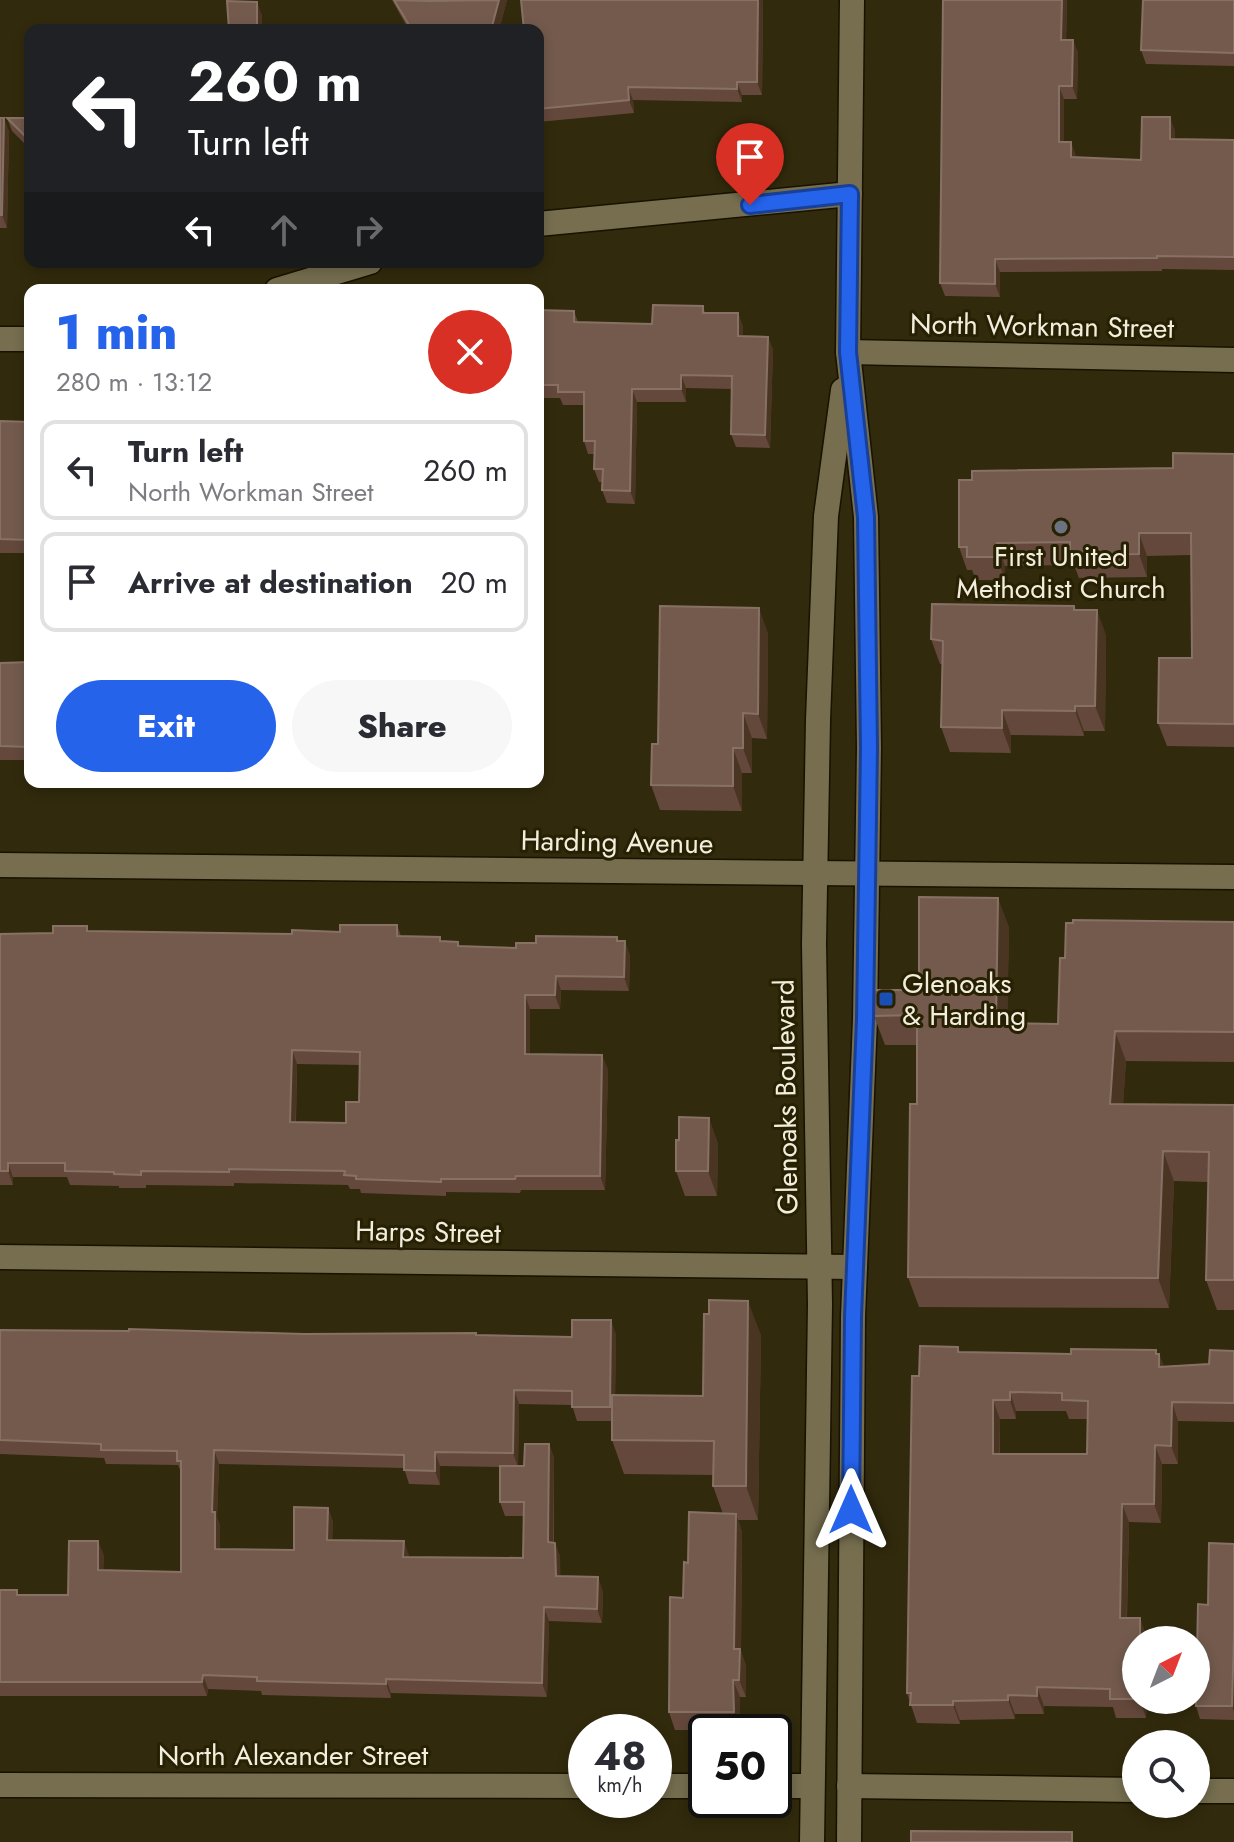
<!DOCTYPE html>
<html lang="en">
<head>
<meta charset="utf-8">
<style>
	:root { --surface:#fff; --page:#f7f7f7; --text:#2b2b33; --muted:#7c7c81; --line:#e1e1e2; --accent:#2563eb }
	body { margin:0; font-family:Jost,sans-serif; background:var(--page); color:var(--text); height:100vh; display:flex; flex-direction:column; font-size:30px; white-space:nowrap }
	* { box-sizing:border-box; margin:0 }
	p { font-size:26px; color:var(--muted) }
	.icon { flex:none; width:44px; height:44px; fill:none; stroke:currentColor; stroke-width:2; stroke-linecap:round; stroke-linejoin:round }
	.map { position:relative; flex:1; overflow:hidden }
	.side { position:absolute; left:24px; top:284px; width:520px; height:504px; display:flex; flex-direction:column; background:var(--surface); border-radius:16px; box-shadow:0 4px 12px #0003 }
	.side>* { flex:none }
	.hud { position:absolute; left:24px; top:24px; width:520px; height:244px; border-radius:16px; box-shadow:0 4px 12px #0003; background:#202124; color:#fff; overflow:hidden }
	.needle { width:52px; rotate:42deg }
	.controls { position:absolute; left:1122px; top:1626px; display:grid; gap:16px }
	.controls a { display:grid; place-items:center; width:88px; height:88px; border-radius:50%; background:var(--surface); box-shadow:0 4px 12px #0003; font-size:40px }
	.speed { position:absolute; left:568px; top:1714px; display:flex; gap:16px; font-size:40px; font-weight:700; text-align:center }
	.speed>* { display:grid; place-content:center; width:104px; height:104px; border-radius:50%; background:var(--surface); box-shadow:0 4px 12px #0003; line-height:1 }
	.speed small { font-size:20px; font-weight:400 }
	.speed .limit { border:4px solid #111; border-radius:12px; background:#fff; color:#111 }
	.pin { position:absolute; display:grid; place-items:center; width:68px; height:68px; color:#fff; margin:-82px -34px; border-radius:50% 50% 50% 0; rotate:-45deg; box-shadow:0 0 8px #0007 }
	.pin .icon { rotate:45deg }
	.me { position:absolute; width:88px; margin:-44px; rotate:0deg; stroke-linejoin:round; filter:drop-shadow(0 0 6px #0008) }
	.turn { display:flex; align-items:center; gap:28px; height:168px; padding:0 32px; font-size:36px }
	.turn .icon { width:104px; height:104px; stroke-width:2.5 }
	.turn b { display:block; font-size:56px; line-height:68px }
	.lanes { display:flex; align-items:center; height:76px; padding:0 32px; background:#0003; justify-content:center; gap:40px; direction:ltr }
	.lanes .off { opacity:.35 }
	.round { display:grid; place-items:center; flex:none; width:84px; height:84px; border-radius:42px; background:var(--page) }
	.overview { display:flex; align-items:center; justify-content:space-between; height:136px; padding:0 32px }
	h1 { font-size:48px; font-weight:800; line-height:60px; color:var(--accent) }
	.cta { display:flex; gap:16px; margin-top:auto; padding:16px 32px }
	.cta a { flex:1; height:92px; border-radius:48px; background:var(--accent); color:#fff; font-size:32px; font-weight:800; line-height:92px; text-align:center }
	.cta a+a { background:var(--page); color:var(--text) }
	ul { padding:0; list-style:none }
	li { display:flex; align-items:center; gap:24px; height:100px; margin:0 16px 12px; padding:0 16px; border:4px solid var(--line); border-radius:16px }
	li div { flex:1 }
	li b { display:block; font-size:30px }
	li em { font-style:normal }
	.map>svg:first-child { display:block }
</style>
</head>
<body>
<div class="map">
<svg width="1234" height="1842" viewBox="0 0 1234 1842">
	<rect width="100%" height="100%" fill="#312a0d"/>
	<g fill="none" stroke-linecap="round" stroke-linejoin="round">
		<g stroke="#191200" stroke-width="27">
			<g id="street">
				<path d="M538 224 850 194"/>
				<path d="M277 290 370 262"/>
				<path d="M0 339H30"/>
				<path d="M848 352 1234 360"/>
				<path d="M0 865 1234 877"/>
				<path d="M0 1257 855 1267"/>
				<path d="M0 1785 586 1786"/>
				<path d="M654 1786H706"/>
				<path d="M774 1786H812"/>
				<path d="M849 1786 1136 1790"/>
				<path d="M1196 1791H1234"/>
			</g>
		</g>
		<g stroke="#191200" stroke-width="27">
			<g id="secondary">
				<path d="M812 1842 820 1304 814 944 818 720 826 516 843 390"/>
				<path d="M849 1842 853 1317 865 1019 869 748 866 517 848 352 852 0"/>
			</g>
		</g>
		<use href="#street" stroke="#766e4f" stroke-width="24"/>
		<use href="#secondary" stroke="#766e4f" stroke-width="24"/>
	</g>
	<g fill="#64483c" fill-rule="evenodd">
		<path d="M392 0 430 1 507 0 499 30H409Z"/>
		<path d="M521 0H763L762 95H742V102L633 100 634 113 538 122V30Z"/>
		<path d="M943 0H1067L1066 40H1073L1078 53 1077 99H1064V142H1071L1076 157 1141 160 1175 130V139L1234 140V270L1162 269V271L1000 272V297L945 296 940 283Z"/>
		<path d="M1234 0V66L1146 64 1141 50Z"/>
		<path d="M0 118 9 131 7 228H0Z"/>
		<path d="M7 118H30V149L12 131Z"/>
		<path d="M703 306 705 313H738L743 327V336L768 337 773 350 770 448 736 447 731 434 732 389 686 388V402H637L635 504 607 503 602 490V482H599L594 469V454H588L584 441V405H563L560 398H538V310L574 311 578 322 652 324Z"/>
		<path d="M0 421 30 422V553H0Z"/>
		<path d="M1234 454V747L1167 746 1158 723 1192 658 1191 555 1147 556V577L1079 578 1074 565 1005 566V580H976L972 570H967L959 547 972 480 1173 468Z"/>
		<path d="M1074 606 1076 610 1106 635 1105 731H1084V736L1011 735V753L950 752 941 727 943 664H940L931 639Z"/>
		<path d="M768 633 767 739 752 738V773H742V811L660 810 651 785 658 744Z"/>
		<path d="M30 662V760H0V663Z"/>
		<path d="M1234 922V1062L1126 1061 1123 1104 1234 1105V1310H1217L1206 1280 1208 1182 1174 1181 1169 1308 919 1307 908 1277 917 1104V1045H885L874 1016 919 990 1009 927 1007 1023 1058 1024 1065 958Z"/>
		<path d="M397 925 401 936 440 937 441 941 458 942 460 946 516 948 536 943 617 937 619 941 630 955 629 991 561 990 560 1009H530V1054L608 1069 605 1190H521L520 1193 446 1192V1196L361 1193 360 1189H350L348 1185 234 1183V1186L146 1185V1188H119V1186L70 1185 67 1177H13V1185H0V934L53 933 87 926 88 931 292 934 340 932ZM297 1064 360 1065 359 1102 346 1123 296 1122Z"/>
		<path d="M718 1143 717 1196H685L676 1171Z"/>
		<path d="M0 1330 304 1334 476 1333 477 1335 572 1337 616 1334 615 1395 703 1396 761 1335 758 1520H738L742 1532 741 1651 746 1666V1697H740V1730H675L669 1712 688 1563 723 1514 713 1486V1475L624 1474 612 1440V1421H577L572 1405 519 1404 518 1466H524L549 1444 554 1458V1543L560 1556V1576L603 1591 602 1623 549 1621 547 1697 391 1693V1698L341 1697 262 1695 261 1691 208 1689 207 1696H0V1590H17L18 1595H68L104 1555 103 1570 181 1572V1472L178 1465 106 1464 104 1458 0 1454ZM219 1464 404 1468 409 1484 440 1485V1466L500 1467V1502L505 1516H524L523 1558 409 1557V1555L332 1540 333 1522 328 1508 294 1550 220 1549V1526L217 1517Z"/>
		<path d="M958 1347 960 1352 1159 1354 1164 1367 1209 1364 1234 1351V1422L1178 1421V1464H1162L1161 1523 1129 1522 1127 1618 1147 1637 1136 1640V1700H1147L1146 1718H1116L1113 1707 1044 1706V1714H1015V1719L960 1720V1724L917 1723 907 1693 919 1376ZM1016 1411H1066L1069 1419H1087V1454H1000V1419H1016Z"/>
		<path d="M1234 1544V1720L1200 1719 1196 1706 1208 1605Z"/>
	</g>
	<g fill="#493522">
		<path d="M499 0H507L499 30H491Z"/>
		<path d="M758 0H763L762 95 757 82Z"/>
		<path d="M1062 0H1067L1066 53 1061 40Z"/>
		<path d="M257 2 262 15V30H257Z"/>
		<path d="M1073 40 1078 53 1077 99 1072 86Z"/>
		<path d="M737 82 742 95V102L737 89Z"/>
		<path d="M1059 86 1064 99V155L1059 142Z"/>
		<path d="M628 87 633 100 634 113 629 100Z"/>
		<path d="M1170 117 1175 130V153L1170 139Z"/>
		<path d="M4 118 9 131 7 228 2 215Z"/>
		<path d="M1071 142 1076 156V171L1071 157Z"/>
		<path d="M995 259 1000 272V297L995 284Z"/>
		<path d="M738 313 743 327V349L738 336Z"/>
		<path d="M768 337 773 350 770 448 765 435Z"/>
		<path d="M681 375 686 388V402L681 389Z"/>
		<path d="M632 389 637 402 635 504 630 491Z"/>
		<path d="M1139 533 1147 556V577L1139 554Z"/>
		<path d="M997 543 1005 566V580L997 557Z"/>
		<path d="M759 608 768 633 767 739 758 714Z"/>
		<path d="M1097 610 1106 635 1105 731 1095 706Z"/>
		<path d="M1075 706 1084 731V736L1075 711Z"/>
		<path d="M1002 710 1011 735V753L1002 728Z"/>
		<path d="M743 713 752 738V773L743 748Z"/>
		<path d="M733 748 742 773V811L733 786Z"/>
		<path d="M998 898 1009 927 1007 1053 996 1023Z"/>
		<path d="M625 941 630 955 629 991 624 977Z"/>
		<path d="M556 976 561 990 560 1009 555 995Z"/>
		<path d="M525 995 530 1009V1068L525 1054Z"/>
		<path d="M1115 1031 1126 1061 1121 1134 1110 1104Z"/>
		<path d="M292 1050 297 1064 295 1136 290 1122Z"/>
		<path d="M602 1055 608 1069 605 1190 600 1176Z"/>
		<path d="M709 1118 718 1143 717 1196 708 1171Z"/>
		<path d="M1163 1151 1174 1181 1169 1308 1158 1278Z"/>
		<path d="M8 1163 13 1177V1185L8 1171Z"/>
		<path d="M748 1301 761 1335 758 1520 746 1486Z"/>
		<path d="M611 1320 616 1334 615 1421 610 1407Z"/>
		<path d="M1156 1350 1159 1358V1354L1166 1373 1159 1367Z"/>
		<path d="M514 1390 519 1404 518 1467 513 1453Z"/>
		<path d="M1010 1392 1016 1411V1419L1010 1400Z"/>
		<path d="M993 1400 1000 1419 999 1472 993 1454Z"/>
		<path d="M1172 1402 1178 1421V1464L1171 1446Z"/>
		<path d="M549 1444 554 1458 553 1556 548 1542Z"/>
		<path d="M1155 1445 1162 1464 1161 1523 1154 1504Z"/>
		<path d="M214 1450 219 1464 217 1517 220 1526V1562L215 1549 212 1512Z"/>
		<path d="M435 1452 440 1466V1485L435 1471Z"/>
		<path d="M1122 1504 1129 1522 1126 1636 1120 1618Z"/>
		<path d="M328 1508 333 1522 332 1554 327 1540Z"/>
		<path d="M736 1514 742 1532 741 1651 746 1666V1697L739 1680 734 1649Z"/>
		<path d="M98 1541 104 1555 103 1584 98 1570Z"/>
		<path d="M404 1541 409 1555 408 1571 403 1557Z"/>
		<path d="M555 1543 560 1556 561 1590 556 1576Z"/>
		<path d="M598 1577 603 1591 602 1623 597 1609Z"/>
		<path d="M544 1607 549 1621 547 1697 542 1683Z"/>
		<path d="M1140 1618 1147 1637V1640H1140Z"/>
		<path d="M1234 1634V1712L1232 1706Z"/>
		<path d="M203 1675 208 1689 207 1696 202 1682Z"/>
		<path d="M386 1679 391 1693V1698L386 1684Z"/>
		<path d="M733 1680 740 1697V1730L734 1712Z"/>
		<path d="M1037 1687 1044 1706V1714L1037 1696Z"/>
		<path d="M1008 1695 1015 1714V1719L1008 1700Z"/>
		<path d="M1140 1700H1147L1146 1718Z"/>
		<path d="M953 1701 960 1720V1724L953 1705Z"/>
	</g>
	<g fill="#735a4d" stroke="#877164" stroke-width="2" fill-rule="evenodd">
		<path d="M394 0 430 1 499 0 491 30H412Z"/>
		<path d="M521 0H758L757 82H737V89L628 87 629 100 538 109V30H524Z"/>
		<path d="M943 0H1062L1061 40H1073L1072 86H1059V142H1071V157L1141 160 1142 117H1170V139L1234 140V257L1157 256V258L995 259V284L940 283Z"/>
		<path d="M1143 0H1234V53L1141 50Z"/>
		<path d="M227 1 257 2V30H229Z"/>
		<path d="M0 118H4L2 215H0Z"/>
		<path d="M7 118H30V141Z"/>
		<path d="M653 305 703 306V313H738V336L768 337 765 435 731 434 732 376 681 375V389H632L630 491 602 490 603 469H594L595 441H584V392H558V385H538V310L574 311V322L652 324Z"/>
		<path d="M0 421 30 422V540L0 539Z"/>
		<path d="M1173 453 1234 454V724L1158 723 1159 658H1192L1191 533H1139V554L1070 555V542L997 543V557H967V547H959V480H972V471L1173 468Z"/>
		<path d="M932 604 1074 606V610H1097L1095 706H1075V711L1002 710V728L941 727 943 641 931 639Z"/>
		<path d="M660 606 759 608 758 714 743 713V748H733V786L651 785 652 744H658Z"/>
		<path d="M30 662V747L0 746V663Z"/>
		<path d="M919 897 998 898 996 1023 1058 1024 1060 958H1065L1066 923H1073V920L1234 922V1032L1115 1031 1110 1104 1234 1105V1280H1206L1209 1152 1163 1151 1158 1278 908 1277 910 1104H917V1015L874 1016V990H919Z"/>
		<path d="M340 925H397V936L440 937V941L458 942V946L516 948V943H536V936L617 937V941H625L624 977 556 976 555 995H525V1054L602 1055 600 1176H516L515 1179H441V1182L356 1179V1176L344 1175 345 1171 229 1169V1172L141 1171V1175L114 1174V1172L65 1171V1163H8V1171H0V934L53 933V926H87V931L292 934V930L340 932ZM292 1050 360 1052 359 1102H346V1123L290 1122Z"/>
		<path d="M679 1117 709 1118 708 1171H676V1140H679Z"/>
		<path d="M709 1300 748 1301 746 1486H713L714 1441 612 1440V1395L703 1396 704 1314H709Z"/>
		<path d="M572 1320H611L610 1407H572V1391L514 1390 513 1453 435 1452V1471L404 1470V1455L214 1450 212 1512H215V1549L294 1550V1507L328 1508 327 1540 404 1541 403 1557 523 1558 524 1502H500V1466H524L525 1444H549L548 1542 555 1543 556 1576 598 1577 597 1609 544 1607 542 1683 386 1679V1684L336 1683 257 1681V1677L203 1675 202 1682H0V1590H17V1595H68L69 1541H98V1570L181 1572V1461H177V1451L101 1450V1444L0 1440V1330L129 1331V1329L304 1334 476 1333V1335L572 1337Z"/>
		<path d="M920 1346 958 1347V1352L1071 1354V1349L1156 1350V1354H1159V1367L1209 1364 1210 1350 1234 1351V1403L1172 1402 1171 1446 1155 1445 1154 1504H1122L1120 1618H1140V1640H1136V1699H1110V1689L1037 1687V1696L1008 1695V1700L953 1701V1705H910L911 1693H907L912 1376H919ZM1010 1392 1062 1393V1400L1088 1401 1087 1454H993V1400H1010Z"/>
		<path d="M689 1512 736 1514 734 1649H740L739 1680H733L734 1712H669L670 1597 683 1598 684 1562 688 1563Z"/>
		<path d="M1209 1543 1234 1544V1634L1232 1706H1196L1198 1604 1208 1605Z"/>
		<path d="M911 1831 1072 1832V1842H911Z"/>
	</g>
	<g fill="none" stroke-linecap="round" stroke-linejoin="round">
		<g stroke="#184099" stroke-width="20">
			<path id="route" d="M750 205 850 194 848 352 866 517 869 748 865 1019 853 1317 851 1510"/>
		</g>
		<use href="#route" stroke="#2563eb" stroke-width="14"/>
	</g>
	<circle fill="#6b7280" stroke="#272003" stroke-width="3" cx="1061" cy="527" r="8"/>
	<rect fill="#1a4fb4" stroke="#272003" stroke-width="3" x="878" y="991" width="16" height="16" rx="4"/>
	<g text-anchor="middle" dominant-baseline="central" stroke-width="6" stroke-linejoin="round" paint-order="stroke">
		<g font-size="28" fill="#f2eedd" stroke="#272003">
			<text transform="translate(1042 326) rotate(1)">North Workman Street</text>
			<text transform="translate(617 842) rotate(1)">Harding Avenue</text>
			<text transform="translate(786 1097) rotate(-91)">Glenoaks Boulevard</text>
			<text transform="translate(428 1232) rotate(1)">Harps Street</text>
			<text x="293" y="1755">North Alexander Street</text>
		</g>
		<g font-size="28" fill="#f2eedd" stroke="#272003">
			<text x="1061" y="556">First United<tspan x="1061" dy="32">Methodist Church</tspan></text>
			<text x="902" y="983" text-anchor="start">Glenoaks<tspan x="902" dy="32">&amp; Harding</tspan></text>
		</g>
	</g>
</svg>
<div class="controls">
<a><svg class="needle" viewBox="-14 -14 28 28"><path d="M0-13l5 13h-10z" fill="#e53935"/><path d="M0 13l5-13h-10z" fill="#7c7c81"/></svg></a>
<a><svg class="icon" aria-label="search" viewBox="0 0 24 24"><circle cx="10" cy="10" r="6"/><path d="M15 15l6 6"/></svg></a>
</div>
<div class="speed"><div>48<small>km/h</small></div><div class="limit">50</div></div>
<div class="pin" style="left:750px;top:205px;background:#d93025"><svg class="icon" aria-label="arrive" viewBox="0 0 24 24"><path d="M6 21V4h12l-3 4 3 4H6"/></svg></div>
<svg class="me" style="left:851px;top:1510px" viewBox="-20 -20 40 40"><path d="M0-17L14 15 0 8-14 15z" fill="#2563eb" stroke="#fff" stroke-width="4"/></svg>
<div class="hud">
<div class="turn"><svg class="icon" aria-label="left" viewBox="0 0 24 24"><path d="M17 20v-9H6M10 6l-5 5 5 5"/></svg><div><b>260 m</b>Turn left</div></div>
<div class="lanes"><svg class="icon" aria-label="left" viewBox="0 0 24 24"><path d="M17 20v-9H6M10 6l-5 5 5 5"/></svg><svg class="icon off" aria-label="ahead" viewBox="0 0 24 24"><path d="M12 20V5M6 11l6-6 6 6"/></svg><svg class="icon off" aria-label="right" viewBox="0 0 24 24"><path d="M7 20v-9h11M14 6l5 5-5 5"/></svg></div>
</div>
<section class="side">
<div class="overview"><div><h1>1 min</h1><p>280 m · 13:12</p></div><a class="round" style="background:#d93025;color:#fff"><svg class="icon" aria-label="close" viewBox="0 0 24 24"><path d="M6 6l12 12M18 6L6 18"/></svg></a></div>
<ul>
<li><svg class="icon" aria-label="left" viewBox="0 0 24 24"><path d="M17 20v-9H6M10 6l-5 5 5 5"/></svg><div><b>Turn left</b><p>North Workman Street</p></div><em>260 m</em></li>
<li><svg class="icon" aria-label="arrive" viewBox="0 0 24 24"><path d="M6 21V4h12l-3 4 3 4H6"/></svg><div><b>Arrive at destination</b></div><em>20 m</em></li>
</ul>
<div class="cta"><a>Exit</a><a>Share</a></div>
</section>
</div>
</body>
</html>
